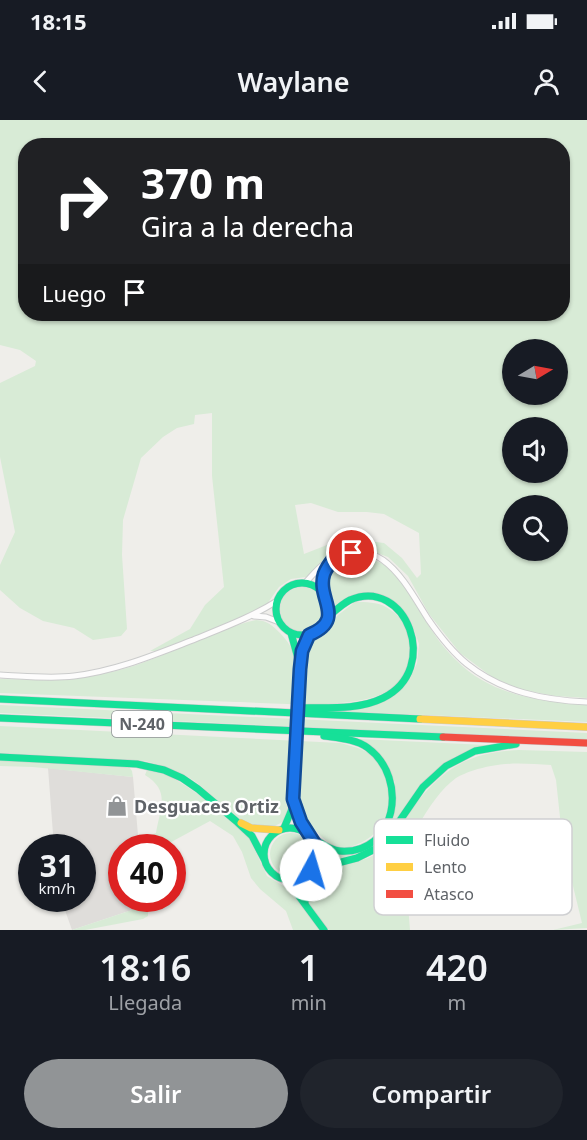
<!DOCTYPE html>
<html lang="es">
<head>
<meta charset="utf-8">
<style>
	:root { --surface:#171b24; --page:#20242c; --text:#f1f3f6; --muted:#9ea1a6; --accent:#919496 }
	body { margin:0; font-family:"Noto Sans",sans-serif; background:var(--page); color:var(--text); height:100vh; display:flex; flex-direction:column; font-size:22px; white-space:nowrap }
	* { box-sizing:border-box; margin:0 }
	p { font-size:20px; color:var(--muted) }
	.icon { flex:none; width:33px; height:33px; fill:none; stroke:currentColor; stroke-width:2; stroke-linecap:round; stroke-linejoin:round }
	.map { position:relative; height:810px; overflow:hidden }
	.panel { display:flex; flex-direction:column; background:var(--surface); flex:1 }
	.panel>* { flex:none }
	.banner { position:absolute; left:18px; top:18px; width:552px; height:183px; border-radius:24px; box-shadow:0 2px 4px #0004; background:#202124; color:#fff; overflow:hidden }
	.needle { width:39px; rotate:80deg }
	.fabs { position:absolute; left:502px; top:219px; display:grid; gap:12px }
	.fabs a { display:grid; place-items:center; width:66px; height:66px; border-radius:50%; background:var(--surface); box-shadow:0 2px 4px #0004; font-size:30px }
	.speed { position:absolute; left:18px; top:714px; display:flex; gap:12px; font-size:30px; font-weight:700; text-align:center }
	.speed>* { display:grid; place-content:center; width:78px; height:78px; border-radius:50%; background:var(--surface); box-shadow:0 2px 4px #0004; line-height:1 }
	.speed small { font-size:15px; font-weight:400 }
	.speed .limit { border:9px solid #d22; background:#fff; color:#111 }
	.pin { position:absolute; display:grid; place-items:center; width:51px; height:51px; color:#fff; margin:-26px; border:3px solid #fff; border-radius:50%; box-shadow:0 2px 6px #0007 }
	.me { position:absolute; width:66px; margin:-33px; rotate:6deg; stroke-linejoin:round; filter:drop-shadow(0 0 4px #0008) }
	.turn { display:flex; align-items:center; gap:21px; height:126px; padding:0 24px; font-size:27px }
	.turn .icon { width:78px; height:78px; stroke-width:2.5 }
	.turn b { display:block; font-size:42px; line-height:51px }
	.then { display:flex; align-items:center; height:57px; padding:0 24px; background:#0003; gap:12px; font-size:22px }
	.eta { display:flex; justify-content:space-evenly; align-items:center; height:102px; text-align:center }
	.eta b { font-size:36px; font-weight:600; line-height:42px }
	.primary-button { display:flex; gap:12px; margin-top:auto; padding:12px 24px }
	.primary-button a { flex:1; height:69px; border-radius:36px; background:var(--accent); color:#fff; font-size:24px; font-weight:600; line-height:69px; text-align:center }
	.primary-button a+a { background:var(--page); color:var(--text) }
	.status { display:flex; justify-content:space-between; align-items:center; height:42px; padding:0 30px; background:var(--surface); direction:ltr }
	.status svg { height:16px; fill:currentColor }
	header { display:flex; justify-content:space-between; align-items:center; height:78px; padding:0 24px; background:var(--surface); font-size:27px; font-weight:600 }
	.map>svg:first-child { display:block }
</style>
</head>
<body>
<div class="status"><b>18:15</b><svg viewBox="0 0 49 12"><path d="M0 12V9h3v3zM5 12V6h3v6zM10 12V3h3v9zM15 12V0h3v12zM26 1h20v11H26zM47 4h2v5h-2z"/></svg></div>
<header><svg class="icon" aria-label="back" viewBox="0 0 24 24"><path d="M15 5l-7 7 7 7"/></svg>Waylane<svg class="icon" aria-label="person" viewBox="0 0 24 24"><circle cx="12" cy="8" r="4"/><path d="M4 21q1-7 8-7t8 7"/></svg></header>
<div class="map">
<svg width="587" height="810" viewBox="0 0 587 810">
	<rect width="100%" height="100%" fill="#efeeea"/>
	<path fill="#dfddda" d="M48 648 133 657 139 727 122 728V778L143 779 144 786 72 810 61 779 82 778V728L54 727Z"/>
	<g fill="#d8ebd6" fill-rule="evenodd">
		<path d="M0 0H587V578L555 576 518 569 492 557 460 533 429 494 408 456 388 437 366 429 344 430 329 436 306 457 291 459 279 467 265 487 249 495 158 531H150L190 509 205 485 224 467 212 356V293L195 295 194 304 177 308 163 317 141 338 123 400 122 435 127 509 121 516 93 520 74 508 43 501 20 488 0 470V445L15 412 0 337V263L35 246 36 241 20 230 0 225ZM26 26H562V194H26ZM513 230H558V274H513ZM513 308H558V352H513ZM311 383 338 392H367L384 394 419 413 421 454 417 458 402 438 384 423 345 418 304 434 295 385ZM513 386H558V430H513Z"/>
		<path d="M359 436C366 438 374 439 381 443 406 457 417 489 433 512 439 522 448 532 456 540 491 576 540 581 587 585V602L336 591 363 588 410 559 417 543 419 524 411 501 380 476 362 473 348 478 336 486C322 456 322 440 359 436Z"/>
		<circle cx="302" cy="489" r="22"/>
		<path d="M355 482C366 482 377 482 386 487 425 509 416 562 377 576 341 589 275 583 236 582 157 579 79 576 0 573V559C44 560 85 560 127 548 171 535 211 510 256 500 268 501 272 505 280 513 298 532 296 541 293 566L303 567 304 536 308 526 324 513 338 495Z"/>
		<path d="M0 585 587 613V620L0 593Z"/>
		<path d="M0 606 340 623C351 626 364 628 373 637 400 662 393 710 358 724 351 727 344 729 336 727 329 724 323 718 318 713 308 705 301 696 298 683 295 669 299 652 299 638H291C290 650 291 689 286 698 284 702 278 704 275 706 240 716 215 672 188 657 174 649 160 645 145 641L0 633Z"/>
		<path d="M359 619 486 625 454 637 374 727 341 739 323 740V728L340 734 385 712 395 662Z"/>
		<path d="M519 630 587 632V808L553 810 582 803 563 725 556 660 551 645C531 644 511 642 491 646 480 648 466 652 456 658 428 678 403 733 391 765L394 770 407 773 410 810H329C319 798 303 785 307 767 315 740 355 747 374 735 387 727 395 712 404 700 436 654 462 632 519 630Z"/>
		<path d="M0 640 129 647 132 651 133 657 33 647 0 646Z"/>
		<path d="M147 650 170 656 189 668 216 687 248 715 267 756 290 770 320 810H293L286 791 260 769 251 758 242 732 233 716 210 701 162 727H144L143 719 156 713C160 688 171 671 145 655Z"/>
		<circle cx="291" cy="734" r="21"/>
		<path d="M144 783 148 786V796L143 799 85 810H72L144 786Z"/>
	</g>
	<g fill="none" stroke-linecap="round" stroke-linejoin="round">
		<g stroke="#cbcccc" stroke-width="7">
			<g id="street">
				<path d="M305 463C311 457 317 449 324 444 378 407 404 461 428 499 439 515 451 531 467 544 502 572 543 580 587 582"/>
				<path d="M324 474 323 455 331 442"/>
				<path d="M254 496 266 497 279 502"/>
				<path d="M0 555C24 556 50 559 74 556 116 551 154 535 193 520 222 508 250 498 277 481"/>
			</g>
		</g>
		<g stroke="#cacacb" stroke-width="8">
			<g id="fast">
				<circle cx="302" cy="489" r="26"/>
				<path d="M291 513 299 542"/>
				<path d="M0 579 420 599"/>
				<path d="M296 588C323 587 357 591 383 578 442 549 406 456 350 480 342 484 335 491 328 497"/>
				<path d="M0 598 443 617"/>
				<path d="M0 637 137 644 164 650 182 658 198 669 236 701 252 716 264 739"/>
				<circle cx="290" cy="734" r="26"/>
				<path d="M284 708 292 689 295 639"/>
				<path d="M311 717C320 722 329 730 340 731 397 735 409 658 368 628 356 619 338 618 324 616"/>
				<path d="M311 750 357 738 383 725 423 667 446 646 475 631 516 624"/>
				<path d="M287 760 324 810"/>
				<path d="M305 782 304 767 306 755"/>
			</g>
		</g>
		<g stroke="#cacacb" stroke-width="8">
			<g id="slow">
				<path d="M299 564 302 531 308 515"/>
				<path d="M420 599 587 607"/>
				<path d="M241 703 251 708 279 710"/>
			</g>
		</g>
		<g stroke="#cacacb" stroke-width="8">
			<g id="jam">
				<path d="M443 617 587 623"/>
				<path d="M294 681 307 713"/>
			</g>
		</g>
		<use href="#street" stroke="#fdfcfc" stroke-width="5"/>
		<use href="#fast" stroke="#16e098" stroke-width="7"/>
		<use href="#slow" stroke="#ffcf43" stroke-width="7"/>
		<use href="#jam" stroke="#f24e42" stroke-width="7"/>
		<g stroke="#cacacb" stroke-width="8" stroke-linecap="butt">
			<path id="fast-bridge" d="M295 639 299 564"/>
		</g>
		<use href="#fast-bridge" stroke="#16e098" stroke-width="7"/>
	</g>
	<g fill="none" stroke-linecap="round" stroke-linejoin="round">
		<g stroke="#114b97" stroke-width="15">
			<path id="route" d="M311 750 315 744 317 730 315 724 301 702 293 679 300 549 302 531 309 515C347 499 316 479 324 454 326 449 330 443 334 438L352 433"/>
		</g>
		<use href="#route" stroke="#1a73e8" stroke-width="10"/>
	</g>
	<defs>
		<g id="shop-bare" transform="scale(1.62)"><path d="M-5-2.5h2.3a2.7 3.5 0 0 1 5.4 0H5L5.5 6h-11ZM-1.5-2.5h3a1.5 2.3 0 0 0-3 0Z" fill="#919496" stroke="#fff" stroke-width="2.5" paint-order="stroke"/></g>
	</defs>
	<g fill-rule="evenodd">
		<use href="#shop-bare" x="117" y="686"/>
	</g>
	<g text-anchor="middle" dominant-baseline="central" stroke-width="4.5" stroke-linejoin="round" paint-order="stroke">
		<rect fill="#fff" stroke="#8f9295" stroke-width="1.5" x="112" y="591" width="60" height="26" rx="4.5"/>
		<g font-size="16" font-weight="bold" fill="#5f6368">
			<text x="142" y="604">N-240</text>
		</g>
		<g font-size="18" font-weight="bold" fill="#5f6368" stroke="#fff" text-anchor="start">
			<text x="134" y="686">Desguaces Ortiz</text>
		</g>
	</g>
	<rect x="374" y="699" width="198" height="96" rx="9" fill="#fff" stroke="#cfd0d2" stroke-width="1.5"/>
	<rect x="386" y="716" width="27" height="8" fill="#16e098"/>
	<rect x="386" y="743" width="27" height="8" fill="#ffcf43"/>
	<rect x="386" y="770" width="27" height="8" fill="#f24e42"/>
	<g font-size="16" fill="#5f6368">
		<text x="424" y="726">Fluido</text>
		<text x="424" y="753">Lento</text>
		<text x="424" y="780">Atasco</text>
	</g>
</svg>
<div class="fabs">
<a><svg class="needle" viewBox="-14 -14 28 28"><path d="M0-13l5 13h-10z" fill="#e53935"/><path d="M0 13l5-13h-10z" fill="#9ea1a6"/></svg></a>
<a><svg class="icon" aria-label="sound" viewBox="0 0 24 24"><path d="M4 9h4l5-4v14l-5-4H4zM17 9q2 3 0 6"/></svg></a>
<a><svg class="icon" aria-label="search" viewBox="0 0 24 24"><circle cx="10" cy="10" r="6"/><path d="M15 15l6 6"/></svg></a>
</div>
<div class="speed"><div>31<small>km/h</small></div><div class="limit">40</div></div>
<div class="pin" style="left:352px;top:433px;background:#d93025"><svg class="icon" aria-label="arrive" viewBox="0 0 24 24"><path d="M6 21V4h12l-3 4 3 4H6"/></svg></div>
<svg class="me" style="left:311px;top:750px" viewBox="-20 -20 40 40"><circle r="19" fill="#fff"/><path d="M0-13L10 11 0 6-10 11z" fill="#1a73e8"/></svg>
<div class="banner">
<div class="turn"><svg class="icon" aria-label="right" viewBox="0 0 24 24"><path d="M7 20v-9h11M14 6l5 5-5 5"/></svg><div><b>370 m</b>Gira a la derecha</div></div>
<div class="then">Luego<svg class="icon" aria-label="arrive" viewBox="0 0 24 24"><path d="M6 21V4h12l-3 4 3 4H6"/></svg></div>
</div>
</div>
<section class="panel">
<div class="eta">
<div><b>18:16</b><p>Llegada</p></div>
<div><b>1</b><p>min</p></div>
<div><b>420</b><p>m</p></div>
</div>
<div class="primary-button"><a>Salir</a><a>Compartir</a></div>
</section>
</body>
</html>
